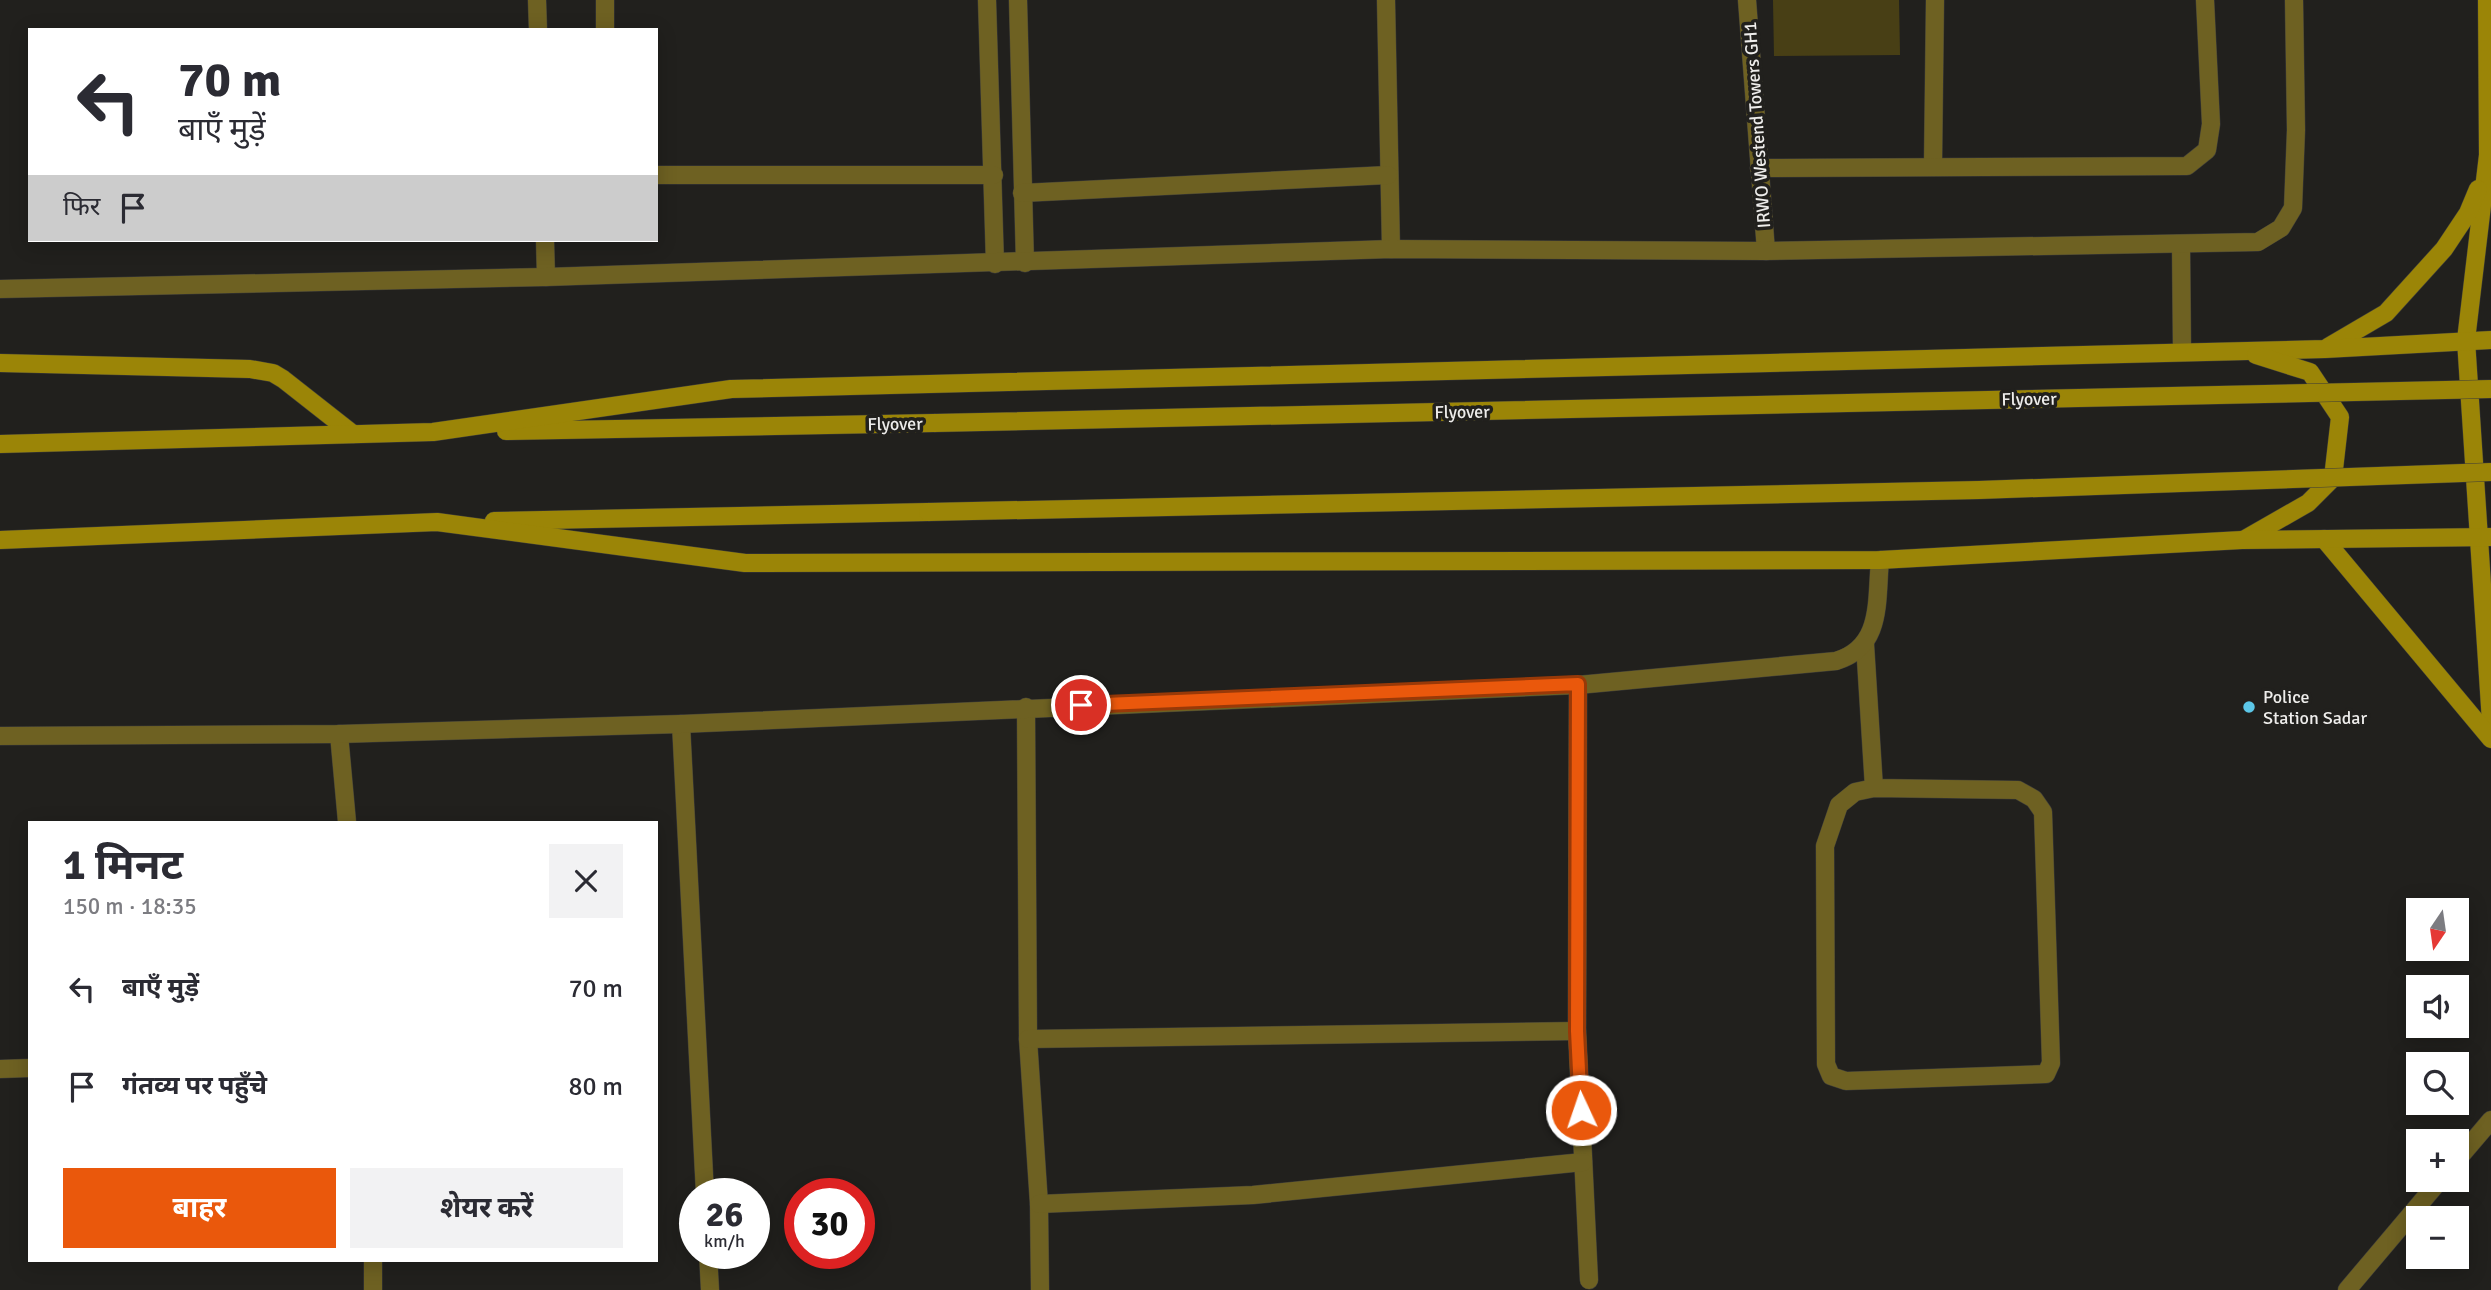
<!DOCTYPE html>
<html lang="hi">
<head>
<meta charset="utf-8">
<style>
	:root { --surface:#fff; --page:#f2f2f3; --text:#2b2b33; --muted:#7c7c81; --accent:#ea580c }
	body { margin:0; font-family:Signika,"Noto Sans Devanagari",sans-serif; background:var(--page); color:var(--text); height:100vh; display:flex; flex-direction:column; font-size:26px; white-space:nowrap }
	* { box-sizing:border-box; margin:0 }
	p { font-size:23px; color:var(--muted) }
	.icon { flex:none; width:38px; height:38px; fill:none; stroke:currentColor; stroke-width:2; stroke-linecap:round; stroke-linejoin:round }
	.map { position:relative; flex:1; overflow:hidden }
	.drawer { position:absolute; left:28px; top:821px; width:630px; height:441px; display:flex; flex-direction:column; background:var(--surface); border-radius:0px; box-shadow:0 4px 18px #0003 }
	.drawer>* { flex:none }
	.guide { position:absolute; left:28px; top:28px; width:630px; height:214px; border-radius:0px; box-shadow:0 4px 18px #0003; background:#fff; color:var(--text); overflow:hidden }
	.needle { width:46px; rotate:193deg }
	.buttons { position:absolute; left:2406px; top:898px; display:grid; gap:14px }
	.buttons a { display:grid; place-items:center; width:63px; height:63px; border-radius:0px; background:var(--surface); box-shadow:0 4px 18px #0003; font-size:35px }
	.speed { position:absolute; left:679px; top:1178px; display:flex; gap:14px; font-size:35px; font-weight:700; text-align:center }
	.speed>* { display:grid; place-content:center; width:91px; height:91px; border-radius:50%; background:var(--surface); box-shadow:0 4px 18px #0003; line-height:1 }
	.speed small { font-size:18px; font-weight:400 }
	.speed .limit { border:10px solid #d22; background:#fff; color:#111 }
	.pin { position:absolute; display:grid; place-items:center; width:60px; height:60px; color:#fff; margin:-30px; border:4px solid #fff; border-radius:50%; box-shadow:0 2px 7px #0007 }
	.me { position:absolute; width:77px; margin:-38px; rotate:357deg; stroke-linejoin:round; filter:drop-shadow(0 0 5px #0008) }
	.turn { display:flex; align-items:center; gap:24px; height:147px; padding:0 35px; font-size:32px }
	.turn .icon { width:91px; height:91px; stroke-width:2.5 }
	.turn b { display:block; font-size:49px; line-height:60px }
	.then { display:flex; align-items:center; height:66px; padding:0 35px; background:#0003; gap:14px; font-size:26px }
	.round { display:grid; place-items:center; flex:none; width:74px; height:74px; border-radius:0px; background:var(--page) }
	.head { display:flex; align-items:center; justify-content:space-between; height:119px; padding:0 35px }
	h1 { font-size:42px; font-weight:700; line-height:52px }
	.cta { display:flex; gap:14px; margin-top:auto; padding:14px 35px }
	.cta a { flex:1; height:80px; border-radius:0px; background:var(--accent); color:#fff; font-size:28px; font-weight:700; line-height:80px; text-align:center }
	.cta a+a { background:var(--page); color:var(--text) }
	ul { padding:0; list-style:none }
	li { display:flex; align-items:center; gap:21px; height:98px; padding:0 35px }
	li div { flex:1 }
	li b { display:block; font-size:26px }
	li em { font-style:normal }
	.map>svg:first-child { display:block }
</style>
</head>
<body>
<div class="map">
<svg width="2491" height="1290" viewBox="0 0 2491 1290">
	<rect width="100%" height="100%" fill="#21201d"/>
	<path fill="#483f15" d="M1773 0H1899L1900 55 1774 56Z"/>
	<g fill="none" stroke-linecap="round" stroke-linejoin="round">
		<g stroke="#3e3d3a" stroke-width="19">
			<path id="lane" d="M1865 644 1874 788 1855 792 1839 805 1825 846 1826 1064 1831 1076 1846 1081 2046 1074 2051 1063 2043 812 2034 799 2018 790 1874 788"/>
		</g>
		<g stroke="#3e3d3a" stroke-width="19">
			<g id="street">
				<path d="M537 0 538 30"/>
				<path d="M605 0V30"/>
				<path d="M987 0 995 264"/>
				<path d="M1018 0 1025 263"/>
				<path d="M1386 0 1391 249"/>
				<path d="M1747 0 1766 251"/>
				<path d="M1933 165 1935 0"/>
				<path d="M1759 168 2187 166 2207 150 2211 124 2205 0"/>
				<path d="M656 175H994"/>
				<path d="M1022 193 1388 175"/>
				<path d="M545 240 546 277"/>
				<path d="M2181 244 2182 351"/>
				<path d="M0 289 546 277 1391 249 1766 251 2258 242 2281 228 2293 208 2296 130 2294 0"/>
				<path d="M1578 685 1577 1031 1589 1280"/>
				<path d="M1026 707 1028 1039 1039 1204 1040 1290"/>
				<path d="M681 724 705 1194"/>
				<path d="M339 734 347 822"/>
				<path d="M0 736 339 734 681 724 1578 685 1836 661C1883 647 1876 601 1880 560"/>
				<path d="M1028 1039 1577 1031"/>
				<path d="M0 1069 30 1068"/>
				<path d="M2457 1160 2491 1120"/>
				<path d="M1039 1204 1253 1195 1583 1162"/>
				<path d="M708 1253 710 1290"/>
				<path d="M373 1260V1290"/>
				<path d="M2347 1290 2440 1180"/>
			</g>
		</g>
		<g stroke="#3e3d3a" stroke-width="19">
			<g id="secondary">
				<path d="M2487 0 2488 155 2466 340 2491 722"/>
				<path d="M2328 347 2386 313 2444 249 2468 213 2478 189"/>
				<path d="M0 363 250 369 273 373 283 379 353 434"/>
				<path d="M506 431 934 423"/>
				<path d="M0 444 433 432 731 389 2325 349 2491 340"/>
				<path d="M494 521 928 512"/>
				<path d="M2245 539 2308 503 2333 478 2340 417 2310 372 2256 355"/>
				<path d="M2324 539 2491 739"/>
				<path d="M0 540 437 522 745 563 1880 560 2242 540 2491 537"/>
			</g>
		</g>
		<use href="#lane" stroke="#6e6122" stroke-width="18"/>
		<use href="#street" stroke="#6e6122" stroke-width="18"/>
		<use href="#secondary" stroke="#9b8507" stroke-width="18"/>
		<g stroke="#3e3d3a" stroke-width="19" stroke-linecap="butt">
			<g id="secondary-bridge">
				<path d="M934 423 2491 389"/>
				<path d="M928 512 1979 490 2491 472"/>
			</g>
		</g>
		<use href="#secondary-bridge" stroke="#9b8507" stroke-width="18"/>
	</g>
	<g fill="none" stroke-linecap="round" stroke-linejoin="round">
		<g stroke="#983908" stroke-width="18">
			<path id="route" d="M1081 705 1578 684 1577 1031 1581 1110"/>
		</g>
		<use href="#route" stroke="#ea580c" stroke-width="12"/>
	</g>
	<circle fill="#5cc7e8" stroke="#21201d" stroke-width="2.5" cx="2249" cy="707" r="7"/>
	<g text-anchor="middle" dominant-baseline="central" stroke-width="7" stroke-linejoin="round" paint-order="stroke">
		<g font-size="18" fill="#eeedeb" stroke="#21201d">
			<text transform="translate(1757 125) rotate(-94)">IRWO Westend Towers GH1</text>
			<text transform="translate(2029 399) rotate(-1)">Flyover</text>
			<text transform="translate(1462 412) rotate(-1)">Flyover</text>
			<text transform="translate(895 424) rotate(-1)">Flyover</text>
		</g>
		<g font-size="18" fill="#eeedeb" stroke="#21201d" text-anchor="start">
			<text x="2263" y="697">Police<tspan x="2263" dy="21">Station Sadar</tspan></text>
		</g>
	</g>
</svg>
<div class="buttons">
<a><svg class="needle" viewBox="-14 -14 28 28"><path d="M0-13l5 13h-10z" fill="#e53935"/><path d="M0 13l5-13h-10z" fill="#7c7c81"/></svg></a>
<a><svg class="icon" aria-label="sound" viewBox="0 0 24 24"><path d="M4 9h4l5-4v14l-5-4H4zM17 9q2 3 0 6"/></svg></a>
<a><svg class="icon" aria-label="search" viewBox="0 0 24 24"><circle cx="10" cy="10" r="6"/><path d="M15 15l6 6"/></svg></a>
<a>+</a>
<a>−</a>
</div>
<div class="speed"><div>26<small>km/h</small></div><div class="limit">30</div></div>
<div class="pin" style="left:1081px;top:705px;background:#d93025"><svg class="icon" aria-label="arrive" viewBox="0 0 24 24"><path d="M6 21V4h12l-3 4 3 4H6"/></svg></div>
<svg class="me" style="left:1581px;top:1110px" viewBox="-20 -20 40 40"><circle r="17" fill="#ea580c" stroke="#fff" stroke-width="3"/><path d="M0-11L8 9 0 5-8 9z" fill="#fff"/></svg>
<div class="guide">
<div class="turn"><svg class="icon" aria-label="left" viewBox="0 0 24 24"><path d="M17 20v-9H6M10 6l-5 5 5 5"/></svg><div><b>70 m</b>बाएँ मुड़ें</div></div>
<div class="then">फिर<svg class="icon" aria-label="arrive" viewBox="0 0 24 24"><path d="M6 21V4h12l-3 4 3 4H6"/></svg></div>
</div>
<section class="drawer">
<div class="head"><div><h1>1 मिनट</h1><p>150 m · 18:35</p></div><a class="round"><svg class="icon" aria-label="close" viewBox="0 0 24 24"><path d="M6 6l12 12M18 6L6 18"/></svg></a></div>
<ul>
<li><svg class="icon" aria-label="left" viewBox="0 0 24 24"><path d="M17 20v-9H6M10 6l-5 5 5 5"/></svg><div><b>बाएँ मुड़ें</b></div><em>70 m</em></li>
<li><svg class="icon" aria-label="arrive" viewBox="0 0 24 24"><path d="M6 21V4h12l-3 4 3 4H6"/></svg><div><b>गंतव्य पर पहुँचे</b></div><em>80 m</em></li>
</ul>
<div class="cta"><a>बाहर</a><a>शेयर करें</a></div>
</section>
</div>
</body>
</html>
